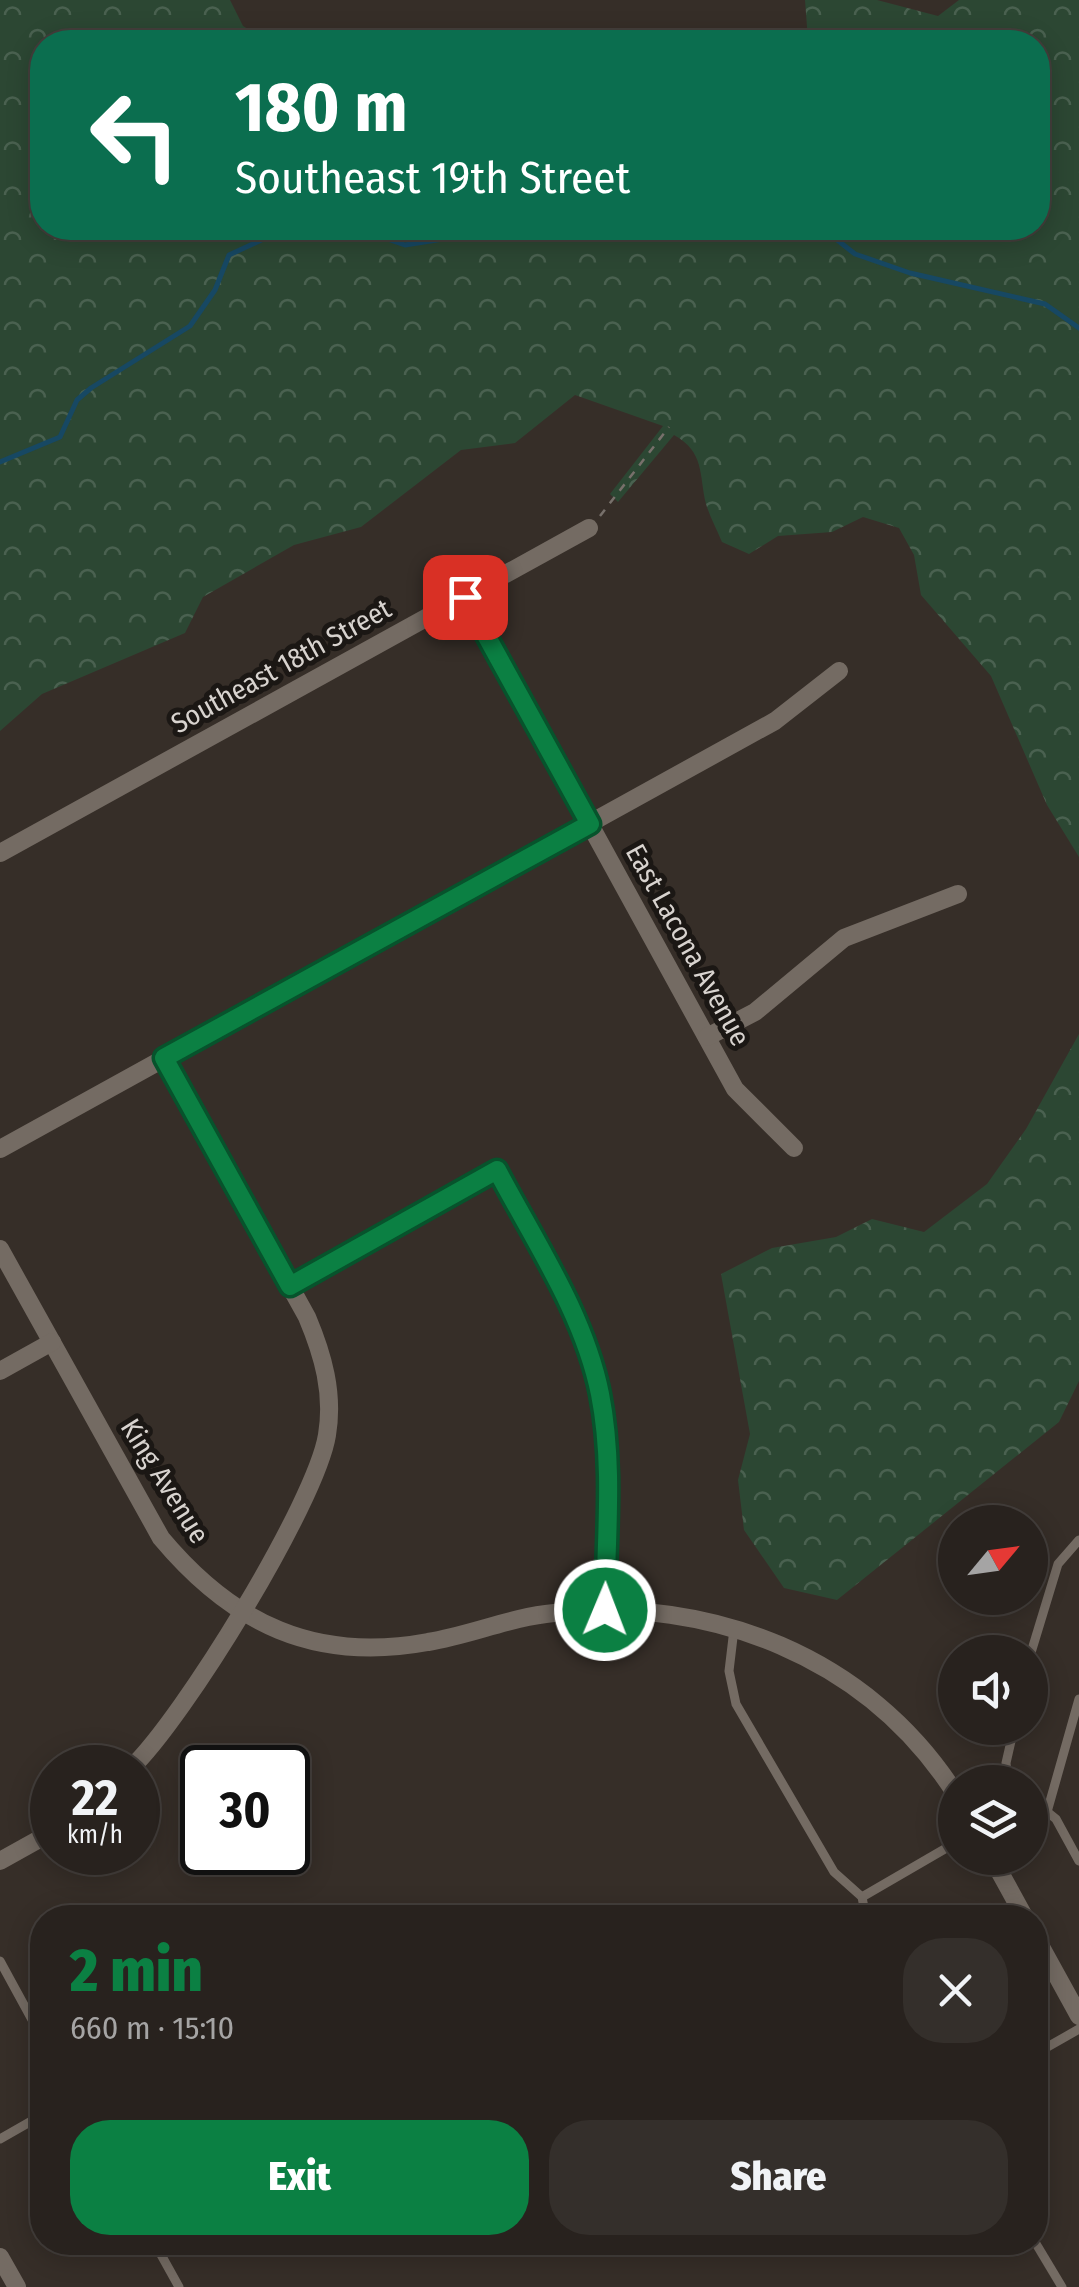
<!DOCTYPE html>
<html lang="en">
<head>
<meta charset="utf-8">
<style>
	:root { --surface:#28221e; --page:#342f2b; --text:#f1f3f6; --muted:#a5a4a4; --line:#443f3c; --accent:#0b8043 }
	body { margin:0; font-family:"Fira Sans Condensed",sans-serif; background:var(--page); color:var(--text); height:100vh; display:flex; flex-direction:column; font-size:38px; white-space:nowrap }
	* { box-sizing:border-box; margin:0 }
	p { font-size:32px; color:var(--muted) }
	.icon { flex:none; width:55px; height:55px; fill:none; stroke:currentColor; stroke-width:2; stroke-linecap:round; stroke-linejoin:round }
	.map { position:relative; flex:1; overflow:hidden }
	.drawer { position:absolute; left:30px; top:1905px; width:1018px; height:350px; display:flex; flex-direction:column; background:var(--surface); border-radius:40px; box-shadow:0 5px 25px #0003,0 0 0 2px var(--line) }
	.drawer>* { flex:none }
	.banner { position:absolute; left:30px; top:30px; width:1020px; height:210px; border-radius:40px; box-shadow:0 5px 25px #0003,0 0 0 2px var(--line); background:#0b6e4f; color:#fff; overflow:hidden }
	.needle { width:65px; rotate:61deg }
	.buttons { position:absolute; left:938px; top:1505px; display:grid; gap:20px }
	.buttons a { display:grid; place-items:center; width:110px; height:110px; border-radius:50%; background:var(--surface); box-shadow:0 5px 25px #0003,0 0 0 2px var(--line); font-size:50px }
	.speed { position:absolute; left:30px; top:1745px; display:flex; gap:20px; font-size:50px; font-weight:700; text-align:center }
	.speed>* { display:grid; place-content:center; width:130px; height:130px; border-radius:50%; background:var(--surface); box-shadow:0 5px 25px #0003,0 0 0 2px var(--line); line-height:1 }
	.speed small { font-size:25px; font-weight:400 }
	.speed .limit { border:5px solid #111; border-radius:15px; background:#fff; color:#111 }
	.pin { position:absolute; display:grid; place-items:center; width:85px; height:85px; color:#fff; margin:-42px; border-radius:20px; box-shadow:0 5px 15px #0006 }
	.me { position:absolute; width:110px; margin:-55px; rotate:1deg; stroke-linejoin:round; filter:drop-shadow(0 0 8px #0008) }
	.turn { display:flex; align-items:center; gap:35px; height:210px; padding:0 40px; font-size:45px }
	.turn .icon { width:130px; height:130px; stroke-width:2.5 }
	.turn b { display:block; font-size:70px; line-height:85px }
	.round { display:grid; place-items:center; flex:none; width:105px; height:105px; border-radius:40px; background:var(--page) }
	.summary { display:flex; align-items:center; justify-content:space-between; height:170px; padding:0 40px }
	h1 { font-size:60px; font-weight:800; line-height:75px; color:var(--accent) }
	.action { display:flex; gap:20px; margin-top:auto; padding:20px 40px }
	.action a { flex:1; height:115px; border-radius:40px; background:var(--accent); color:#fff; font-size:40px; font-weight:800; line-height:115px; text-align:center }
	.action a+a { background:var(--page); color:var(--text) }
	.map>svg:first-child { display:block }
</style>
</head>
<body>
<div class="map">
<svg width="1079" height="2287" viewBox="0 0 1079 2287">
	<defs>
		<pattern id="forest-crowns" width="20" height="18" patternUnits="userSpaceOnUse" patternTransform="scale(2.5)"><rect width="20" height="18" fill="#2c4733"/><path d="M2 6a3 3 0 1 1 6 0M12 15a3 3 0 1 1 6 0" fill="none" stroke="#4a6150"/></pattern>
	</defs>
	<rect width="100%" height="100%" fill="#362e28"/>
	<g fill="url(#forest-crowns)">
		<path d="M0 0H230L243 26 268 42H42V228H1038V42H772L808 40 805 0H877L938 16 959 0H1079V857L1047 805 991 676 921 595 914 555 899 528 863 517 832 532 778 536 749 554 722 542C717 530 710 517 706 504 699 475 705 452 674 435L618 502 610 494 663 426 575 395 515 443 461 450 361 527 294 545 203 597 185 633 42 694 0 731Z"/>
		<path d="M1079 1034V1381L1059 1422 837 1600 784 1588 744 1530 738 1480 750 1434 721 1274 772 1248 836 1237 872 1219 924 1232 987 1184 1026 1129Z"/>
	</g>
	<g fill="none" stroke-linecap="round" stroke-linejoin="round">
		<g stroke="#174863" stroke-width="5">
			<path d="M355 228 405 245 513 228"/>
			<path d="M822 228 855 254 910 273 1045 304 1079 328"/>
			<path d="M0 462 60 437 77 400 91 388 190 326 215 290 229 255 270 236 328 228"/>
		</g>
		<path stroke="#77706b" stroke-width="2.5" stroke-dasharray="8 8" stroke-linecap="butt" d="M600 516 669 427"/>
		<g stroke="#746b63" stroke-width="9">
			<path d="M734 1629 729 1671 736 1704 834 1872 862 1897"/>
			<path d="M1030 1656 1058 1564 1079 1540"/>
			<path d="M1008 1782 1006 1763 1014 1728"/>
			<path d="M1030 1807 1040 1806 1056 1819 1079 1861"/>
			<path d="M1047 1812 1079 1699"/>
			<path d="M866 1918 862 1897 955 1843"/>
			<path d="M0 1961 42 2038"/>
			<path d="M1035 2054 1079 2029"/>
			<path d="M0 2139 42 2115"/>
			<path d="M154 2242 179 2287"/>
			<path d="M1035 2242 1062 2287"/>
		</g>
		<g stroke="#746b63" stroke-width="18">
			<path d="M465 597 735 1089 794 1148"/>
			<path d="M0 853 589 528"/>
			<path d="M707 1037 755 1012 844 938 958 894"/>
			<path d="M0 1149 775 721 839 671"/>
			<path d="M0 1249 161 1538C233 1624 315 1663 428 1642 471 1635 511 1617 554 1613 711 1596 868 1657 955 1793"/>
			<path d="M290 1285 497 1170C535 1242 583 1314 600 1394 614 1464 606 1538 605 1610"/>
			<path d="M0 1371 52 1342"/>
			<path d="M131 1768C183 1719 316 1503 327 1435 334 1393 323 1355 307 1317L164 1059"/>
			<path d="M992 1858 1025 1918"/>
			<path d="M0 1861 52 1832"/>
			<path d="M1035 1936 1079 2016"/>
			<path d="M0 2257 17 2287"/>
		</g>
	</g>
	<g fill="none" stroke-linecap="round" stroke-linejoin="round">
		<g stroke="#07532c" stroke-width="25">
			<path id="route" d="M465 597 590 824 164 1058 290 1286 497 1170C535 1242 584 1314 600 1394 614 1465 606 1538 605 1610"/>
		</g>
		<use href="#route" stroke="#0b8043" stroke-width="18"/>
	</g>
	<g text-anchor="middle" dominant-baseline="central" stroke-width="10" stroke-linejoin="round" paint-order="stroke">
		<g font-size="28" fill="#d8d3cf" stroke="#1b1714">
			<text transform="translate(281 666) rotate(-29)">Southeast 18th Street</text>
			<text transform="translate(688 945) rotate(61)">East Lacona Avenue</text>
			<text transform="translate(165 1481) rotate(58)">King Avenue</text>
		</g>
	</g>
</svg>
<div class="buttons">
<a><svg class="needle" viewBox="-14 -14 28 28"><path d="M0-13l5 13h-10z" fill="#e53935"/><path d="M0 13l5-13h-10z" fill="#a5a4a4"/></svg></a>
<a><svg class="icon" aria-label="sound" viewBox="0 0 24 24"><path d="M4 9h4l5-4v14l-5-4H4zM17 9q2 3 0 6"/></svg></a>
<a><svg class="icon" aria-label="layers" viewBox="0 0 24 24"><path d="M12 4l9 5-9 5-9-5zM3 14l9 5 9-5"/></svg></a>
</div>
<div class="speed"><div>22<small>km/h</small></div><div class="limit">30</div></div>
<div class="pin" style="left:465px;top:597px;background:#d93025"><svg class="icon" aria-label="arrive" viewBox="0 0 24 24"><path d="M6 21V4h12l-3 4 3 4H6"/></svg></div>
<svg class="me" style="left:605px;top:1610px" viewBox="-20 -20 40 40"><circle r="17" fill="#0b8043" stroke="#fff" stroke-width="3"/><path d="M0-11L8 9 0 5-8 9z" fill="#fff"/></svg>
<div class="banner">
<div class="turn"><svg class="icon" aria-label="left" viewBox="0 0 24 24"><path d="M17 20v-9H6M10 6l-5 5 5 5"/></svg><div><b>180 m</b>Southeast 19th Street</div></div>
</div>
<section class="drawer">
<div class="summary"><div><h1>2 min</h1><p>660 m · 15:10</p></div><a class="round"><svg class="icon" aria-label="close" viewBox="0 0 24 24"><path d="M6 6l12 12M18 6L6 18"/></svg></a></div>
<div class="action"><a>Exit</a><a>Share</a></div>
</section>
</div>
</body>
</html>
